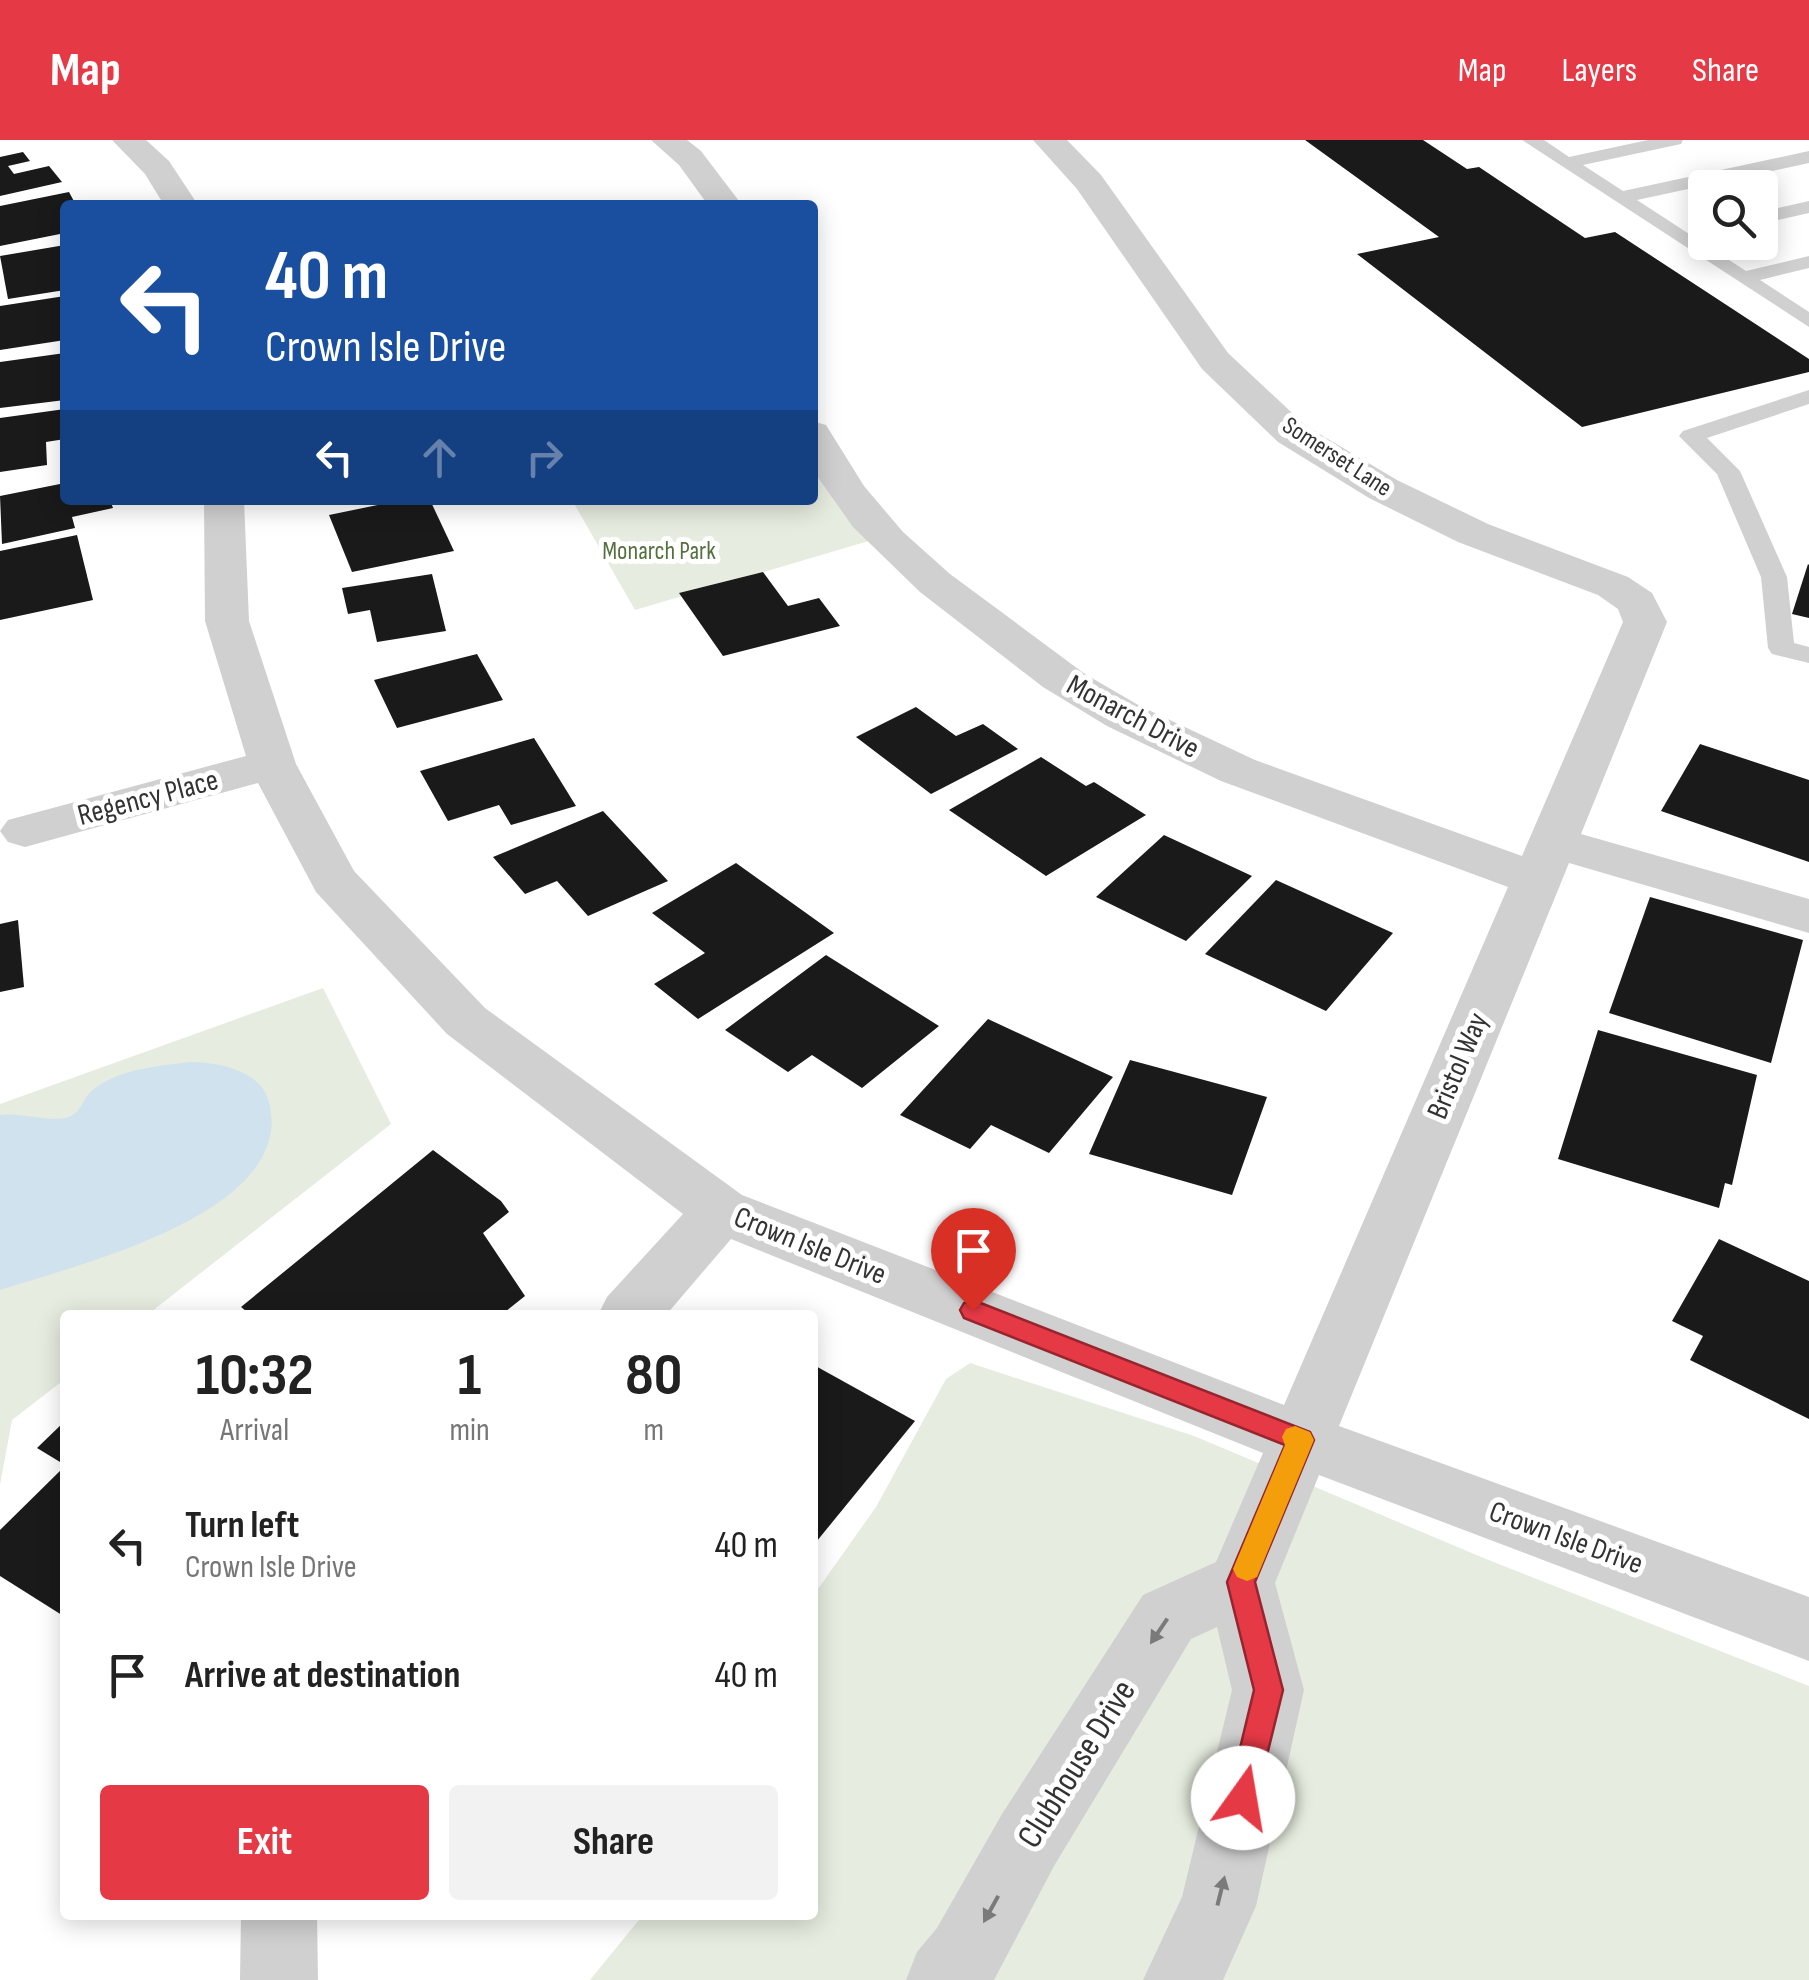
<!DOCTYPE html>
<html lang="en">
<head>
<meta charset="utf-8">
<style>
	:root { --surface:#fff; --page:#f2f2f2; --text:#222; --muted:#767676; --accent:#e63946 }
	body { margin:0; font-family:"Sofia Sans Condensed",sans-serif; background:var(--page); color:var(--text); height:100vh; display:flex; flex-direction:column; font-size:38px; white-space:nowrap }
	* { box-sizing:border-box; margin:0 }
	p { font-size:32px; color:var(--muted) }
	.icon { flex:none; width:55px; height:55px; fill:none; stroke:currentColor; stroke-width:2; stroke-linecap:round; stroke-linejoin:round }
	.map { position:relative; flex:1; overflow:hidden }
	.details { position:absolute; left:60px; top:1170px; width:758px; height:610px; display:flex; flex-direction:column; background:var(--surface); border-radius:10px; box-shadow:0 5px 25px #0003 }
	.details>* { flex:none }
	.banner { position:absolute; left:60px; top:60px; width:758px; height:305px; border-radius:10px; box-shadow:0 5px 25px #0003; background:#1a4fa0; color:#fff; overflow:hidden }
	.fabs { position:absolute; left:1688px; top:30px; display:grid; gap:20px }
	.fabs a { display:grid; place-items:center; width:90px; height:90px; border-radius:10px; background:var(--surface); box-shadow:0 5px 25px #0003; font-size:50px }
	.pin { position:absolute; display:grid; place-items:center; width:85px; height:85px; color:#fff; margin:-102px -42px; border-radius:50% 50% 50% 0; rotate:-45deg; box-shadow:0 0 10px #0007 }
	.pin .icon { rotate:45deg }
	.me { position:absolute; width:110px; margin:-55px; rotate:13deg; stroke-linejoin:round; filter:drop-shadow(0 0 8px #0008) }
	.turn { display:flex; align-items:center; gap:35px; height:210px; padding:0 40px; font-size:45px }
	.turn .icon { width:130px; height:130px; stroke-width:2.5 }
	.turn b { display:block; font-size:70px; line-height:85px }
	.lanes { display:flex; align-items:center; height:95px; padding:0 40px; background:#0003; justify-content:center; gap:50px; direction:ltr }
	.lanes .off { opacity:.35 }
	.eta { display:flex; justify-content:space-evenly; align-items:center; height:170px; text-align:center }
	.eta b { font-size:60px; font-weight:700; line-height:70px }
	.button { display:flex; gap:20px; margin-top:auto; padding:20px 40px }
	.button a { flex:1; height:115px; border-radius:10px; background:var(--accent); color:#fff; font-size:40px; font-weight:700; line-height:115px; text-align:center }
	.button a+a { background:var(--page); color:var(--text) }
	ul { padding:0; list-style:none }
	li { display:flex; align-items:center; gap:30px; height:130px; padding:0 40px }
	li div { flex:1 }
	li b { display:block; font-size:38px }
	li em { font-style:normal }
	header { display:flex; align-items:center; gap:60px; box-sizing:border-box; height:140px; padding:0 50px; background:var(--accent); color:#fff }
	header strong { font-size:48px }
	nav { display:flex; gap:55px; margin-inline-start:auto; font-size:35px }
	.map>svg:first-child { display:block }
</style>
</head>
<body>
<header>
<strong>Map</strong>
<nav><a>Map</a><a>Layers</a><a>Share</a></nav>
</header>
<div class="map">
<svg width="1809" height="1840" viewBox="0 0 1809 1840">
	<rect width="100%" height="100%" fill="#fff"/>
	<g fill="#e6ecdf">
		<path d="M813 293 882 397 635 470 572 360H812Z"/>
		<path d="M323 848 391 984 147 1175H65V1239L12 1280 0 1345V964Z"/>
		<path d="M970 1223 1194 1296 1486 1419 1809 1546V1840H590L643 1775H812L813 1456 876 1367 946 1239Z"/>
	</g>
	<path fill="#cfe2ee" d="M190 922C217 922 259 930 268 959 303 1072 73 1126 0 1150V975C22 972 51 983 69 977 82 972 82 958 94 949 119 929 159 926 190 922Z"/>
	<g fill="#1a1a1a">
		<path d="M1305 0H1423L1467 29 1479 27 1585 98 1615 92 1809 219V232L1582 287 1357 114 1439 97Z"/>
		<path d="M23 12 30 21 8 26 14 34 49 26 62 42 0 56V17Z"/>
		<path d="M69 52 76 65H65V93L0 106V66Z"/>
		<path d="M65 105V150L8 159 0 116Z"/>
		<path d="M65 156V200L0 210V166Z"/>
		<path d="M65 213V260L0 268V222Z"/>
		<path d="M65 269V299L46 302 47 325 0 332V278Z"/>
		<path d="M65 343V360H110L113 368 72 377 75 388 2 404 0 356Z"/>
		<path d="M402 360H430L454 411 352 432 329 375Z"/>
		<path d="M77 395 93 460 0 480V411Z"/>
		<path d="M1808 424 1809 425V478L1792 474Z"/>
		<path d="M763 432 788 466 819 458 840 486 723 516 679 453Z"/>
		<path d="M432 434 446 491 377 502 370 470 348 474 342 448Z"/>
		<path d="M477 514 503 560 397 588 374 540Z"/>
		<path d="M916 567 956 596 983 584 1018 609 931 654 856 597Z"/>
		<path d="M534 598 576 666 511 685 499 665 448 681 420 631Z"/>
		<path d="M1700 604 1809 640V722L1661 671Z"/>
		<path d="M1041 617 1086 646 1094 642 1146 675 1046 736 949 670Z"/>
		<path d="M603 671 668 741 588 776 557 741 525 754 493 717Z"/>
		<path d="M1164 695 1252 736 1186 801 1096 757Z"/>
		<path d="M736 723 834 793 698 879 654 844 705 813 652 773Z"/>
		<path d="M1276 740 1393 793 1326 871 1205 814Z"/>
		<path d="M1650 757 1803 800 1771 923 1609 873Z"/>
		<path d="M18 780 24 847 0 852V784Z"/>
		<path d="M826 815 939 886 862 948 812 915 788 932 725 890Z"/>
		<path d="M988 879 1113 937 1049 1013 991 985 970 1009 900 975Z"/>
		<path d="M1598 890 1757 935 1732 1045 1725 1043 1719 1068 1558 1019Z"/>
		<path d="M1130 920 1267 957 1232 1055 1089 1014Z"/>
		<path d="M433 1010 501 1061 509 1072 483 1093 525 1156 501 1175H251L241 1167Z"/>
		<path d="M1719 1099 1809 1141V1279L1690 1220 1703 1196 1672 1181Z"/>
		<path d="M812 1224 915 1281 812 1407Z"/>
		<path d="M65 1281V1325L37 1308Z"/>
		<path d="M65 1326V1477L0 1436V1390Z"/>
	</g>
	<g fill="none" stroke-linecap="round" stroke-linejoin="round">
		<g fill="#d0d0d0" fill-rule="evenodd">
			<path d="M1522 0H1544L1569 17 1648 0H1683L1681 4 1583 25 1623 51 1809 11V23L1637 60 1746 131 1809 116V128L1760 140 1809 172V187Z"/>
			<path d="M1809 61V73L1760 84V72Z"/>
			<path d="M1809 250V264L1707 298 1740 331 1787 437 1794 503 1809 507V523L1772 514 1768 508 1761 437 1717 334 1679 296 1683 291Z"/>
		</g>
		<g fill="#d0d0d0" fill-rule="evenodd">
			<path d="M112 0H146L169 21 198 65H164L145 34Z"/>
			<path d="M651 0H687L701 11 742 65H708L679 25Z"/>
			<path d="M1033 0H1067L1101 35 1228 213 1306 286 1397 340 1488 384 1628 437 1652 453 1667 482 1581 694 1809 759V793L1569 723 1339 1286 1809 1457V1521L1319 1335 1275 1443 1304 1550 1256 1766 1223 1840H1143L1182 1757 1232 1550 1217 1487 1191 1499 1054 1726 994 1840H906L917 1812 937 1788 1002 1674 1143 1455 1216 1422 1263 1313 731 1099 666 1175H598L607 1157 683 1074 447 894 316 752 258 643 25 707 8 702 0 691 8 680 246 616 205 481 204 360H244L249 481 296 624 354 731 485 868 742 1055 1284 1265 1508 747 1221 641 1107 586 1043 547 920 452 853 387 812 329V281L826 285 864 346 903 392 950 434 1085 534 1140 566 1255 620 1522 716 1623 482 1618 469 1598 455 1458 402 1369 358 1278 302 1202 229 1077 49Z"/>
			<path d="M241 1775H317L318 1840H240Z"/>
		</g>
	</g>
	<defs><path id="oneway-solid" d="M-6-.8H1V-3.2L6.5 0L1 3.2V.8H-6Z" transform="scale(2.5)"/></defs>
	<g fill="#7a7a7a">
		<use href="#oneway-solid" transform="translate(1159 1491) rotate(124)"/>
		<use href="#oneway-solid" transform="translate(1221 1751) rotate(-76)"/>
		<use href="#oneway-solid" transform="translate(991 1769) rotate(119)"/>
	</g>
	<path fill="#e63946" stroke="#96252e" stroke-width="2.5" d="M973 1160 1310 1292 1314 1300 1255 1442 1283 1550 1254 1668 1243 1673 1232 1668 1228 1658 1254 1550 1227 1442 1285 1305 964 1178 960 1170 964 1163Z"/>
	<path fill="#f59e0b" d="M1295 1286 1310 1292 1314 1300 1257 1437 1247 1441 1237 1437 1233 1429 1285 1305 1282 1297 1286 1289Z"/>
	<g text-anchor="middle" dominant-baseline="central" stroke-width="10" stroke-linejoin="round" paint-order="stroke">
		<g font-size="25" fill="#333" stroke="#fff">
			<text transform="translate(1337 317) rotate(33)">Somerset Lane</text>
		</g>
		<g font-size="25" fill="#56703f" stroke="#fff">
			<text x="659" y="411">Monarch Park</text>
		</g>
		<g font-size="30" fill="#333" stroke="#fff">
			<text transform="translate(1133 577) rotate(28)">Monarch Drive</text>
			<text transform="translate(148 658) rotate(-15)">Regency Place</text>
			<text transform="translate(1458 926) rotate(-67)">Bristol Way</text>
			<text transform="translate(810 1106) rotate(22)">Crown Isle Drive</text>
			<text transform="translate(1566 1398) rotate(20)">Crown Isle Drive</text>
		</g>
		<g font-size="35" fill="#333" stroke="#fff">
			<text transform="translate(1077 1624) rotate(-58)">Clubhouse Drive</text>
		</g>
	</g>
</svg>
<div class="fabs">
<a><svg class="icon" aria-label="search" viewBox="0 0 24 24"><circle cx="10" cy="10" r="6"/><path d="M15 15l6 6"/></svg></a>
</div>
<div class="pin" style="left:973px;top:1170px;background:#d93025"><svg class="icon" aria-label="arrive" viewBox="0 0 24 24"><path d="M6 21V4h12l-3 4 3 4H6"/></svg></div>
<svg class="me" style="left:1243px;top:1658px" viewBox="-20 -20 40 40"><circle r="19" fill="#fff"/><path d="M0-13L10 11 0 6-10 11z" fill="#e63946"/></svg>
<div class="banner">
<div class="turn"><svg class="icon" aria-label="left" viewBox="0 0 24 24"><path d="M17 20v-9H6M10 6l-5 5 5 5"/></svg><div><b>40 m</b>Crown Isle Drive</div></div>
<div class="lanes"><svg class="icon" aria-label="left" viewBox="0 0 24 24"><path d="M17 20v-9H6M10 6l-5 5 5 5"/></svg><svg class="icon off" aria-label="ahead" viewBox="0 0 24 24"><path d="M12 20V5M6 11l6-6 6 6"/></svg><svg class="icon off" aria-label="right" viewBox="0 0 24 24"><path d="M7 20v-9h11M14 6l5 5-5 5"/></svg></div>
</div>
<section class="details">
<div class="eta">
<div><b>10:32</b><p>Arrival</p></div>
<div><b>1</b><p>min</p></div>
<div><b>80</b><p>m</p></div>
</div>
<ul>
<li><svg class="icon" aria-label="left" viewBox="0 0 24 24"><path d="M17 20v-9H6M10 6l-5 5 5 5"/></svg><div><b>Turn left</b><p>Crown Isle Drive</p></div><em>40 m</em></li>
<li><svg class="icon" aria-label="arrive" viewBox="0 0 24 24"><path d="M6 21V4h12l-3 4 3 4H6"/></svg><div><b>Arrive at destination</b></div><em>40 m</em></li>
</ul>
<div class="button"><a>Exit</a><a>Share</a></div>
</section>
</div>
</body>
</html>
